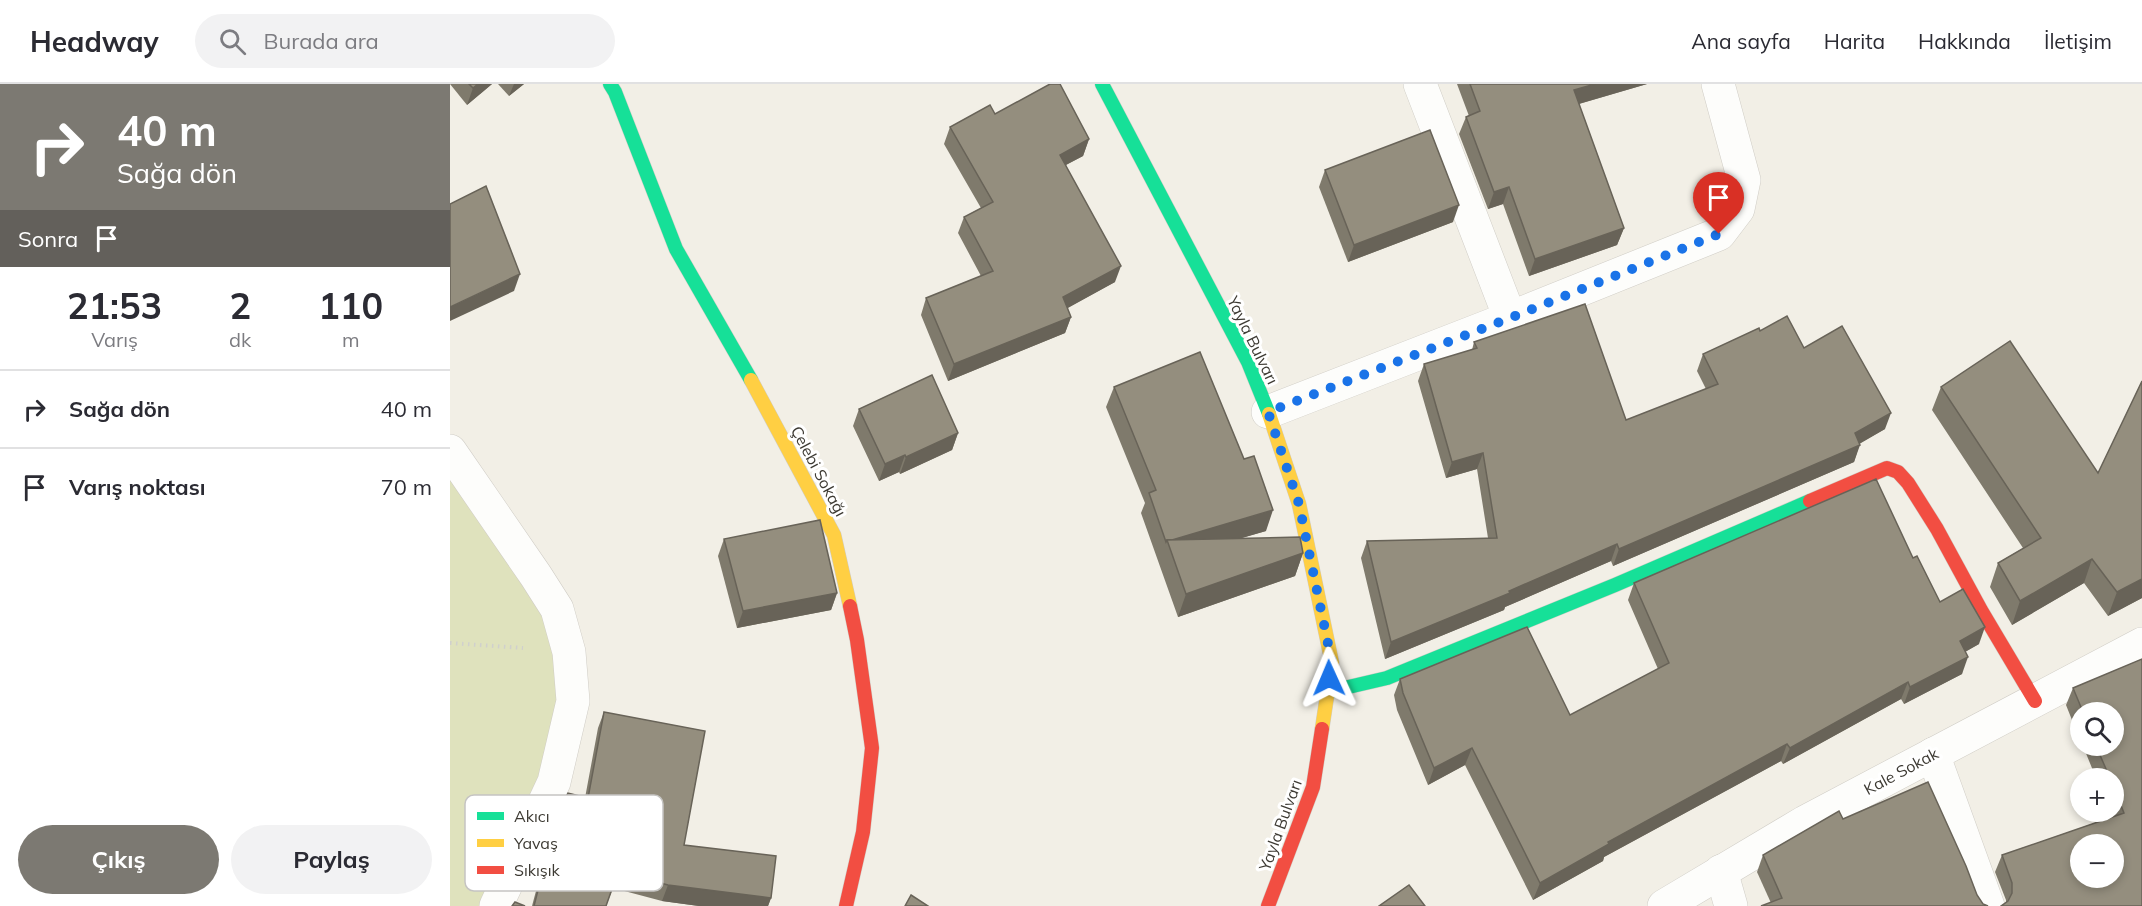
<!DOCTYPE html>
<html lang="tr">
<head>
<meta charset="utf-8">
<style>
	:root { --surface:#fff; --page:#f2f2f3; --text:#2b2b33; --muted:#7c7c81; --line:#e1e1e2; --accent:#7c7972 }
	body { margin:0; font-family:Mulish,sans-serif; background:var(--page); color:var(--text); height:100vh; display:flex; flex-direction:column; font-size:22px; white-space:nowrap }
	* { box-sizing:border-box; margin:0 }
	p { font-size:20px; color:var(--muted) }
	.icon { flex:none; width:33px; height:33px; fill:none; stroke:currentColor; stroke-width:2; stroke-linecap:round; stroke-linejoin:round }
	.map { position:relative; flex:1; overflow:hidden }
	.sheet { display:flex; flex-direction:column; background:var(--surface); width:450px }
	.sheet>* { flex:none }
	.top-card { background:#7c7972; color:#fff; overflow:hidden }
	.fabs { position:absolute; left:1620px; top:618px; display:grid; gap:12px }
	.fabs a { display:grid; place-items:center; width:54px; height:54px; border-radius:50%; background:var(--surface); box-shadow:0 3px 9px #0003; font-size:30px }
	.pin { position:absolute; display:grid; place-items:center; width:51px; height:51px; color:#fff; margin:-62px -26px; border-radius:50% 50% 50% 0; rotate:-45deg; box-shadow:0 0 6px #0007 }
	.pin .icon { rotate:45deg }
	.me { position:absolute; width:66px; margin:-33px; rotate:359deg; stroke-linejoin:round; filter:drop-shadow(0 0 4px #0008) }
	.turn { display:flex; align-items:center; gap:21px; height:126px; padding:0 18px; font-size:27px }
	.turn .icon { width:78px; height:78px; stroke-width:2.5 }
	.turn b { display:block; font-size:42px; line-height:51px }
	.then { display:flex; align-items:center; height:57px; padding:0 18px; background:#0003; gap:12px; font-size:22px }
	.eta { display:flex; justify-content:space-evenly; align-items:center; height:102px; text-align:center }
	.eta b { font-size:36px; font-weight:700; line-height:42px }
	.primary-button { display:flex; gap:12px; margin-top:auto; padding:12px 18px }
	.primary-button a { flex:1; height:69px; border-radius:36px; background:var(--accent); color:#fff; font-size:24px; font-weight:700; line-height:69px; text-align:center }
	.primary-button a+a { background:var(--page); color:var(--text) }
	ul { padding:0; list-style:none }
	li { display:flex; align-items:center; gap:18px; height:78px; padding:0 18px; border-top:2px solid var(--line) }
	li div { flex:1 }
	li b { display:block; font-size:22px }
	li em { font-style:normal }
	header { display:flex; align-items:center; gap:36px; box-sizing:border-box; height:84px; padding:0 30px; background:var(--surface); border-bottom:2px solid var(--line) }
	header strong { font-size:28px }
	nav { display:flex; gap:33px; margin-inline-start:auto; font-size:21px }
	.search { width:420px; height:54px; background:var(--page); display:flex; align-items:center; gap:15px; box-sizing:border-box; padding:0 21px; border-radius:33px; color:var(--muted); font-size:22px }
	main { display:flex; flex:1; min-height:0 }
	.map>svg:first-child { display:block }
</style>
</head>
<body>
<header>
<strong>Headway</strong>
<div class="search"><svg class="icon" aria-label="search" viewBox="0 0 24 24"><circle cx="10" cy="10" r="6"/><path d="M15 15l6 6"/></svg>Burada ara</div>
<nav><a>Ana sayfa</a><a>Harita</a><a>Hakkında</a><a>İletişim</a></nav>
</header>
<main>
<section class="sheet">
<div class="top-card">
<div class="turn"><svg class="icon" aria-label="right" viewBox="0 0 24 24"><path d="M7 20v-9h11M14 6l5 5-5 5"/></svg><div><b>40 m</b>Sağa dön</div></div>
<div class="then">Sonra<svg class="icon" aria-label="arrive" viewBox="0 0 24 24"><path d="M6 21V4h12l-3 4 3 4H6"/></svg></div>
</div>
<div class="eta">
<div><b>21:53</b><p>Varış</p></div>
<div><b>2</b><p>dk</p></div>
<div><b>110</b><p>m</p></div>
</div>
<ul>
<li><svg class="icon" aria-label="right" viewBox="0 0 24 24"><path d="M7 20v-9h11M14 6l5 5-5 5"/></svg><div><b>Sağa dön</b></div><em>40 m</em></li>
<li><svg class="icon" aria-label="arrive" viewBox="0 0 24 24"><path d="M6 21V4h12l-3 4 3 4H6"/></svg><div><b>Varış noktası</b></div><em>70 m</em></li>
</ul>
<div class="primary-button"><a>Çıkış</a><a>Paylaş</a></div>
</section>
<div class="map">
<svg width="1692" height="822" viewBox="0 0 1692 822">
	<rect width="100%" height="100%" fill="#f2efe6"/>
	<path fill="#dfe2bd" d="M0 367 86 492 123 617 55 800 29 822H0Z"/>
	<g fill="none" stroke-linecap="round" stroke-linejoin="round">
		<g stroke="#d0cdc6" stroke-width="34">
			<g id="street">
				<path d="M970 0 1060 234"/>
				<path d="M818 328 1060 234 1269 150 1288 125 1294 96 1268 0"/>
				<path d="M0 367 86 492 107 525 119 568 123 617 104 698 46 822"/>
				<path d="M1483 670 1538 822"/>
				<path d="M1271 787 1281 822"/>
				<path d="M1214 822 1355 738 1692 560"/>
			</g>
		</g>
		<g stroke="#d0cdc6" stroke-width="15">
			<g id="fast">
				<path d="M160 0 165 8 226 165 301 296"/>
				<path d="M652 0 798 278 819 330"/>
				<path d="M877 608 937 594 1165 501 1360 417"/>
			</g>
		</g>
		<g stroke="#d0cdc6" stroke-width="15">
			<g id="slow">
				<path d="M301 296 384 451 400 522"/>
				<path d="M819 330 849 420 882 579 872 645"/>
			</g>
		</g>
		<g stroke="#d0cdc6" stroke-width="15">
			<g id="jam">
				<path d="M1360 417 1437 384 1448 388 1458 399 1487 445 1531 526 1585 617"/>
				<path d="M396 822 413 748 422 664 407 556 400 522"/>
				<path d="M818 822 863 703 872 645"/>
			</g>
		</g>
		<path stroke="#d0d0cd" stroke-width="4" stroke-dasharray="1.5 4.5" stroke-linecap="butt" d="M0 559 73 564"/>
		<use href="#street" stroke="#fdfdfb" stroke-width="33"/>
		<use href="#fast" stroke="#16e098" stroke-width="14"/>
		<use href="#slow" stroke="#ffcf43" stroke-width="14"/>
		<use href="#jam" stroke="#f24e42" stroke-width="14"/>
	</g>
	<g fill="#7f7a6c">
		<path d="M0 0H42L17 21Z"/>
		<path d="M48 0H74L59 12Z"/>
		<path d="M1007 0H1197L1129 20 1174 144 1167 161 1079 192 1053 120 1038 125 1009 50 1016 33 1019 32Z"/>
		<path d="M545 30 639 55 633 72 616 81 665 198 617 224 621 233 615 249 498 297 471 231 476 214 531 192 508 149 514 133 531 124 494 60 500 43Z"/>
		<path d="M875 86 1003 138 898 178 869 103Z"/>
		<path d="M1310 247 1354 264 1435 345 1410 359 1404 378 1163 482 1161 477 1055 523 1054 526 935 575 911 474 917 457 1038 454 1027 385 996 394 968 297 974 280 1022 266 1024 258 1176 336 1256 305 1247 287 1253 270Z"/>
		<path d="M1692 297V514L1658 532 1634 499 1562 541 1540 503 1548 479 1573 464 1482 326 1491 303 1648 389Z"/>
		<path d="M664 303 816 447 791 454 853 469 845 492 728 533 691 429 695 419 656 323Z"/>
		<path d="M409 325 508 349 502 366 450 390 449 388 429 397 403 342Z"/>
		<path d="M274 455 387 509 381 526 287 544 268 472Z"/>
		<path d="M1463 474 1490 518 1529 560 1515 568 1512 590 1454 620 1451 615 1333 680 1331 677 1154 773 1153 777 1083 816 1015 681 978 701 947 626 944 611 950 595 1120 631 1208 585 1178 516 1184 499Z"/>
		<path d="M1692 575V822L1556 819V816L1545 788 1552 771 1662 733 1660 728H1664V694H1646L1633 662H1664V628H1630V656L1616 621 1623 604Z"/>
		<path d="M154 628 234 761 321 814 318 822H249L212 817 163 804 156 822H82L102 747 107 731 135 714 148 644Z"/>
		<path d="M1393 735 1527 811 1533 820 1321 819 1307 788 1313 771Z"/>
	</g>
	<g fill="#686358">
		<path d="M28 0H42L17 21 23 4Z"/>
		<path d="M64 0H74L59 12Z"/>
		<path d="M1145 0H1197L1118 23 1124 6Z"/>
		<path d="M639 55 633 72 604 87 610 71Z"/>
		<path d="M1059 103 1053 120 1038 125 1044 108Z"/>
		<path d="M1009 121 1003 138 898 178 904 161Z"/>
		<path d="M1174 144 1167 161 1079 192 1085 175Z"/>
		<path d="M671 182 665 198 607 230 613 213Z"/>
		<path d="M70 190 64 207 0 237V223Z"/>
		<path d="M621 233 615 249 498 297 504 280Z"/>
		<path d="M1441 329 1435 345 1399 366 1405 349Z"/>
		<path d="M508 349 502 366 450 390 456 373Z"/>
		<path d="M1410 361 1404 378 1163 482 1169 465Z"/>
		<path d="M1033 369 1027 385 996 394 1002 378Z"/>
		<path d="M455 371 449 388 429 397 435 380Z"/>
		<path d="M823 426 816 447 724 474 718 457Z"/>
		<path d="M1167 460 1161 477 1055 523 1054 526 935 575 941 558Z"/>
		<path d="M853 469 845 492 728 533 736 510Z"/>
		<path d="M1642 475 1634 499 1562 541 1570 517Z"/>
		<path d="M1692 495V514L1658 532 1667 508Z"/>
		<path d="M387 509 381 526 287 544 293 527Z"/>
		<path d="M1535 543 1529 560 1504 574 1510 557Z"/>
		<path d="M1518 573 1512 590 1454 620 1460 603Z"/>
		<path d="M1458 598 1451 615 1333 680 1340 664Z"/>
		<path d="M1337 660 1331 677 1154 773 1153 777 1083 816 1090 799 1158 758Z"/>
		<path d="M1022 664 1015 681 978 701 984 684Z"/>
		<path d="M218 801 321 814 318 822H249L212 817Z"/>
	</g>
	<g fill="#948e7e" stroke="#686358" stroke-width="1.5" fill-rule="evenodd">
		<path d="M19 0H28L23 4Z"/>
		<path d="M600 0H610L639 55 610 71 671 182 613 213 621 233 504 280 476 214 543 187 514 133 543 118 500 43 540 21 545 30Z"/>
		<path d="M1020 0H1145L1124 6 1174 144 1085 175 1059 103 1044 108 1016 33 1030 27Z"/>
		<path d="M980 46 1009 121 904 161 875 86Z"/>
		<path d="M36 102 70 190 0 223V120Z"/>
		<path d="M1135 220 1176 336 1268 300 1253 270 1309 244 1310 247 1337 232 1354 264 1392 242 1441 329 1405 349 1410 361 1169 465 1167 460 1059 507 1060 509 941 558 917 457 1047 454 1033 369 1002 378 974 280 1027 264 1024 258Z"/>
		<path d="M1560 257 1648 389 1692 297V495L1667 508 1642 475 1570 517 1548 479 1591 454 1491 303Z"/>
		<path d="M750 268 794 375 804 372 823 426 722 456H717L716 458 699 409 706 406 664 303Z"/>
		<path d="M482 291 508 349 456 373 455 371 435 380 409 325Z"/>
		<path d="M1426 395 1463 474 1467 472 1490 518 1513 505 1535 543 1510 557 1518 573 1460 603 1458 598 1340 664 1337 660 1158 758 1159 760 1090 799 1022 664 984 684 953 609 950 595 1077 543 1120 631 1219 579 1184 499Z"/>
		<path d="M370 436 387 509 293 527 274 455Z"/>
		<path d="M850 453 853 469 736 510 717 456Z"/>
		<path d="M1692 575V822H1551L1558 817 1562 809V799L1552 771 1674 729 1664 704V694H1660L1646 662H1664V628H1633L1623 604ZM1630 760H1664V794H1630Z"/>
		<path d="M154 628 255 647 234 761 326 772 321 814 218 801 168 788 156 822H84L107 731 118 709 138 714Z"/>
		<path d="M1478 698 1516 782 1527 811 1533 820 1538 822H1311L1332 814 1313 771 1389 727 1393 735Z"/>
		<path d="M959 801 975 822H929Z"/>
		<path d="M461 811 478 822H455Z"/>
		<path d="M65 818 75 822H62Z"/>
	</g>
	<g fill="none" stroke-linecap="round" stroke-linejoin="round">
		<path stroke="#1a73e8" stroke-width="10" stroke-dasharray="0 18" d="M879 594 882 579 849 420 818 328 1060 234 1269 150"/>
	</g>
	<g text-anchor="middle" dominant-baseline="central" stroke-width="6" stroke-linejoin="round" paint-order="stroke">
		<g font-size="16" fill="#3d3a33" stroke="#fff">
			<text transform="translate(803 256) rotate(64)">Yayla Bulvarı</text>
			<text transform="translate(369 387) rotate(62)">Çelebi Sokağı</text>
			<text transform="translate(1451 687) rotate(-28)">Kale Sokak</text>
			<text transform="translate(830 741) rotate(-70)">Yayla Bulvarı</text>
		</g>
	</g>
	<rect x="15" y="711" width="198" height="96" rx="9" fill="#fff" stroke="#c5c4c2" stroke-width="1.5"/>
	<rect x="27" y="728" width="27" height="8" fill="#16e098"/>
	<rect x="27" y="755" width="27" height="8" fill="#ffcf43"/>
	<rect x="27" y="782" width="27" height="8" fill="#f24e42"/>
	<g font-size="16" fill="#3d3a33">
		<text x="64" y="738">Akıcı</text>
		<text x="64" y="765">Yavaş</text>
		<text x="64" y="792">Sıkışık</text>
	</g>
</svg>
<div class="fabs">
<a><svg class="icon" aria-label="search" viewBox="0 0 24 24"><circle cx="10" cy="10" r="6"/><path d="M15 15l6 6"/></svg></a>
<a>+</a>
<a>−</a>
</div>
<div class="pin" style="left:1269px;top:150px;background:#d93025"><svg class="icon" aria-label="arrive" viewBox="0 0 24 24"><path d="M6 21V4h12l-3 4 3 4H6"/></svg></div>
<svg class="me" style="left:879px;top:594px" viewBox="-20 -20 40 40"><path d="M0-17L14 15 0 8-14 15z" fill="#1a73e8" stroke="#fff" stroke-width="4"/></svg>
</div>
</main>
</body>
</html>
